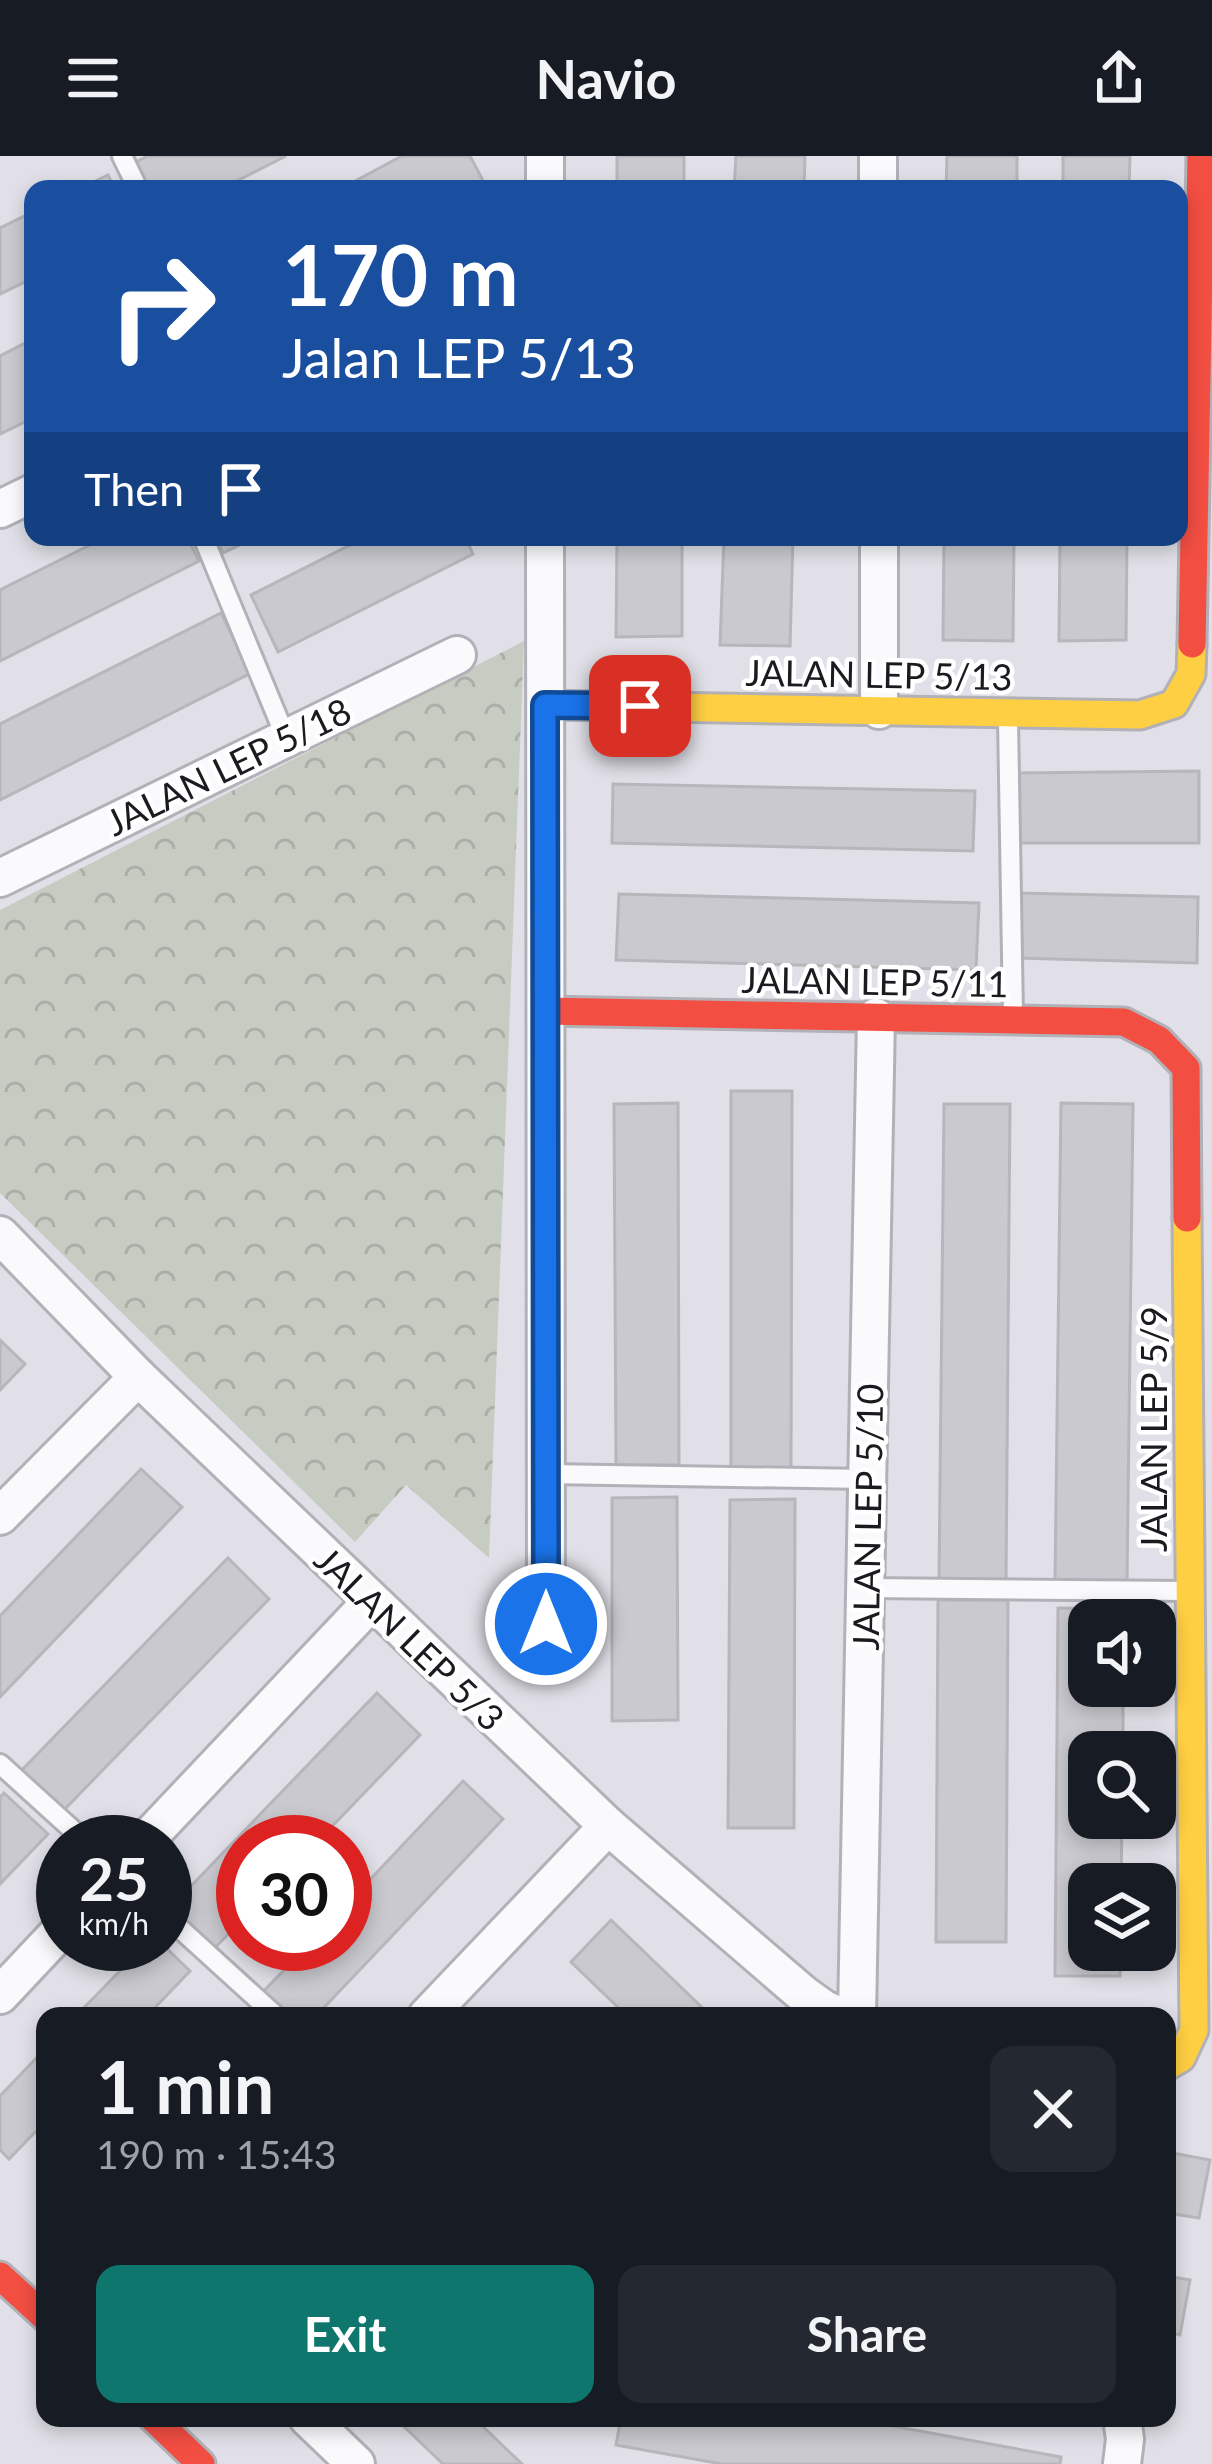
<!DOCTYPE html>
<html lang="en">
<head>
<meta charset="utf-8">
<style>
	:root { --surface:#171b24; --page:#242831; --text:#f1f3f6; --muted:#9ea1a6; --accent:#0f766e }
	body { margin:0; font-family:Lato,sans-serif; background:var(--page); color:var(--text); height:100vh; display:flex; flex-direction:column; font-size:45px; white-space:nowrap }
	* { box-sizing:border-box; margin:0 }
	p { font-size:39px; color:var(--muted) }
	.icon { flex:none; width:66px; height:66px; fill:none; stroke:currentColor; stroke-width:2; stroke-linecap:round; stroke-linejoin:round }
	.map { position:relative; flex:1; overflow:hidden }
	.details { position:absolute; left:36px; top:1851px; width:1140px; height:420px; display:flex; flex-direction:column; background:var(--surface); border-radius:24px; box-shadow:0 6px 18px #0003 }
	.details>* { flex:none }
	.hud { position:absolute; left:24px; top:24px; width:1164px; height:366px; border-radius:24px; box-shadow:0 6px 18px #0003; background:#1a4fa0; color:#fff; overflow:hidden }
	.buttons { position:absolute; left:1068px; top:1443px; display:grid; gap:24px }
	.buttons a { display:grid; place-items:center; width:108px; height:108px; border-radius:24px; background:var(--surface); box-shadow:0 6px 18px #0003; font-size:60px }
	.speed { position:absolute; left:36px; top:1659px; display:flex; gap:24px; font-size:60px; font-weight:700; text-align:center }
	.speed>* { display:grid; place-content:center; width:156px; height:156px; border-radius:50%; background:var(--surface); box-shadow:0 6px 18px #0003; line-height:1 }
	.speed small { font-size:30px; font-weight:400 }
	.speed .limit { border:18px solid #d22; background:#fff; color:#111 }
	.pin { position:absolute; display:grid; place-items:center; width:102px; height:102px; color:#fff; margin:-51px; border-radius:24px; box-shadow:0 6px 18px #0006 }
	.me { position:absolute; width:132px; margin:-66px; rotate:0deg; stroke-linejoin:round; filter:drop-shadow(0 0 9px #0008) }
	.turn { display:flex; align-items:center; gap:42px; height:252px; padding:0 60px; font-size:54px }
	.turn .icon { width:156px; height:156px; stroke-width:2.5 }
	.turn b { display:block; font-size:84px; line-height:102px }
	.then { display:flex; align-items:center; height:114px; padding:0 60px; background:#0003; gap:24px; font-size:45px }
	.round { display:grid; place-items:center; flex:none; width:126px; height:126px; border-radius:24px; background:var(--page) }
	.head { display:flex; align-items:center; justify-content:space-between; height:204px; padding:0 60px }
	h1 { font-size:72px; font-weight:700; line-height:90px }
	.button { display:flex; gap:24px; margin-top:auto; padding:24px 60px }
	.button a { flex:1; height:138px; border-radius:24px; background:var(--accent); color:#fff; font-size:48px; font-weight:700; line-height:138px; text-align:center }
	.button a+a { background:var(--page); color:var(--text) }
	header { display:flex; justify-content:space-between; align-items:center; height:156px; padding:0 60px; background:var(--surface); font-size:54px; font-weight:700 }
	.map>svg:first-child { display:block }
</style>
</head>
<body>
<header><svg class="icon" aria-label="menu" viewBox="0 0 24 24"><path d="M4 6h16M4 12h16M4 18h16"/></svg>Navio<svg class="icon" aria-label="share" viewBox="0 0 24 24"><path d="M12 15V3M7 8l5-5 5 5M5 13v7h14v-7"/></svg></header>
<div class="map">
<svg width="1212" height="2308" viewBox="0 0 1212 2308">
	<defs>
		<pattern id="park-crowns" width="20" height="18" patternUnits="userSpaceOnUse" patternTransform="scale(3)"><rect width="20" height="18" fill="#c7ccc3"/><path d="M2 6a3 3 0 1 1 6 0M12 15a3 3 0 1 1 6 0" fill="none" stroke="#aaafa7"/></pattern>
	</defs>
	<rect width="100%" height="100%" fill="#e1e0e8"/>
	<path fill="url(#park-crowns)" d="M524 485 489 1402 406 1329 355 1386 0 1037V754Z"/>
	<g fill="#c9c9cf" stroke="#b6b6bb" stroke-width="3">
		<path d="M148 0H286L221 33H148L134 7Z"/>
		<path d="M402 0H470L487 32 340 33Z"/>
		<rect x="617" y="0" width="67" height="33"/>
		<path d="M736 0H805L804 33H734Z"/>
		<path d="M947 0H1017V33H946Z"/>
		<path d="M1063 0H1130L1129 33H1063Z"/>
		<path d="M108 19 115 33H79Z"/>
		<path d="M33 56V122L0 138V72Z"/>
		<path d="M33 183V262L0 278V200Z"/>
		<path d="M106 381H187L199 405 0 505V434Z"/>
		<path d="M215 381H256L223 397Z"/>
		<path d="M366 381H465L473 398 278 496 251 439Z"/>
		<path d="M617 381H682V480L616 481Z"/>
		<path d="M724 381H793L790 490 720 489Z"/>
		<path d="M944 381H1014L1013 485 943 484Z"/>
		<path d="M1060 381H1127L1126 484 1059 485Z"/>
		<path d="M221 457 251 517 0 644V568Z"/>
		<path d="M1199 615V687H1013V617Z"/>
		<path d="M613 628 975 635 973 695 612 687Z"/>
		<path d="M1015 737 1198 741 1197 807 1013 802Z"/>
		<path d="M619 738 979 747 976 814 616 804Z"/>
		<path d="M731 935H792L791 1316H731Z"/>
		<path d="M678 947 679 1309H616L614 948Z"/>
		<path d="M1061 947 1133 948 1127 1426H1055Z"/>
		<path d="M944 948H1010L1006 1424H939Z"/>
		<path d="M0 1184 25 1208 0 1234Z"/>
		<path d="M141 1313 182 1351 0 1541V1460Z"/>
		<path d="M677 1341 678 1564 612 1565V1342Z"/>
		<path d="M795 1343 794 1672H728L730 1344Z"/>
		<path d="M228 1402 269 1443 61 1657 20 1616Z"/>
		<path d="M938 1444H1008L1006 1786H936Z"/>
		<path d="M1058 1452 1124 1453V1464H1089V1530H1123V1596H1089V1662H1122L1121 1728H1089V1794H1121L1120 1820H1055Z"/>
		<path d="M377 1537 420 1579 317 1686H243V1763L210 1797 167 1755Z"/>
		<path d="M463 1625 503 1663 316 1860H283L260 1839 309 1788H345V1750Z"/>
		<path d="M4 1637 48 1678 0 1728V1641Z"/>
		<path d="M611 1764 711 1860H627L571 1806Z"/>
		<path d="M146 1788H162L190 1815 147 1860H76Z"/>
		<path d="M45 1893V1966L9 2003 0 1994V1940Z"/>
		<path d="M1167 1996 1210 2004 1199 2062 1167 2057Z"/>
		<path d="M1167 2120 1190 2124 1180 2179 1167 2176Z"/>
		<path d="M395 2262H474L522 2308H443Z"/>
		<path d="M621 2262H849L1061 2301 1060 2308H722L616 2289Z"/>
	</g>
	<g fill="none" stroke-linecap="round" stroke-linejoin="round">
		<g stroke="#b2b1b8" stroke-width="24">
			<g id="lane">
				<path d="M122 0 138 33"/>
				<path d="M203 381 286 582"/>
				<path d="M1008 563 1013 859"/>
				<path d="M546 1318 867 1323"/>
				<path d="M866 1432 1185 1435"/>
				<path d="M0 1608 86 1686"/>
				<path d="M165 1759 276 1860"/>
			</g>
		</g>
		<g stroke="#b2b1b8" stroke-width="42">
			<g id="street">
				<path d="M545 0V33"/>
				<path d="M878 0V33"/>
				<path d="M0 353 33 337"/>
				<path d="M545 381 546 1469"/>
				<path d="M879 381V554"/>
				<path d="M0 722 457 499"/>
				<path d="M0 1079 138 1221 608 1670 803 1838 824 1853 840 1860"/>
				<path d="M0 1360 138 1221"/>
				<path d="M144 1686 371 1446"/>
				<path d="M0 1839 63 1772"/>
				<path d="M427 1860 608 1670"/>
				<path d="M857 1860 876 861"/>
				<path d="M308 2262 356 2308"/>
				<path d="M1122 2308 1125 2283 1122 2262"/>
			</g>
		</g>
		<g stroke="#b2b1b8" stroke-width="33">
			<g id="slow">
				<path d="M545 549 1140 559 1174 548 1191 518 1192 488"/>
				<path d="M1167 1910 1181 1902 1194 1874 1187 1062"/>
			</g>
		</g>
		<g stroke="#b2b1b8" stroke-width="33">
			<g id="jam">
				<path d="M1192 488 1201 0"/>
				<path d="M545 855 1124 866 1159 884 1186 912 1187 1062"/>
				<path d="M0 2120 45 2161"/>
				<path d="M153 2262 201 2308"/>
			</g>
		</g>
		<use href="#lane" stroke="#fafafc" stroke-width="18"/>
		<use href="#street" stroke="#fafafc" stroke-width="36"/>
		<use href="#slow" stroke="#ffcf43" stroke-width="27"/>
		<use href="#jam" stroke="#f24e42" stroke-width="27"/>
	</g>
	<g fill="none" stroke-linecap="round" stroke-linejoin="round">
		<g stroke="#114b97" stroke-width="30">
			<path id="route" d="M546 1468 545 549 640 550"/>
		</g>
		<use href="#route" stroke="#1a73e8" stroke-width="21"/>
	</g>
	<g text-anchor="middle" dominant-baseline="central" stroke-width="9" stroke-linejoin="round" paint-order="stroke">
		<g font-size="36" fill="#1a1a1f" stroke="#fff">
			<text transform="translate(879 518) rotate(1)">JALAN LEP 5/13</text>
			<text transform="translate(228 610) rotate(-26)">JALAN LEP 5/18</text>
			<text transform="translate(875 825) rotate(1)">JALAN LEP 5/11</text>
			<text transform="translate(1153 1273) rotate(-90)">JALAN LEP 5/9</text>
			<text transform="translate(867 1361) rotate(-89)">JALAN LEP 5/10</text>
			<text transform="translate(410 1482) rotate(44)">JALAN LEP 5/3</text>
		</g>
	</g>
</svg>
<div class="buttons">
<a><svg class="icon" aria-label="sound" viewBox="0 0 24 24"><path d="M4 9h4l5-4v14l-5-4H4zM17 9q2 3 0 6"/></svg></a>
<a><svg class="icon" aria-label="search" viewBox="0 0 24 24"><circle cx="10" cy="10" r="6"/><path d="M15 15l6 6"/></svg></a>
<a><svg class="icon" aria-label="layers" viewBox="0 0 24 24"><path d="M12 4l9 5-9 5-9-5zM3 14l9 5 9-5"/></svg></a>
</div>
<div class="speed"><div>25<small>km/h</small></div><div class="limit">30</div></div>
<div class="pin" style="left:640px;top:550px;background:#d93025"><svg class="icon" aria-label="arrive" viewBox="0 0 24 24"><path d="M6 21V4h12l-3 4 3 4H6"/></svg></div>
<svg class="me" style="left:546px;top:1468px" viewBox="-20 -20 40 40"><circle r="17" fill="#1a73e8" stroke="#fff" stroke-width="3"/><path d="M0-11L8 9 0 5-8 9z" fill="#fff"/></svg>
<div class="hud">
<div class="turn"><svg class="icon" aria-label="right" viewBox="0 0 24 24"><path d="M7 20v-9h11M14 6l5 5-5 5"/></svg><div><b>170 m</b>Jalan LEP 5/13</div></div>
<div class="then">Then<svg class="icon" aria-label="arrive" viewBox="0 0 24 24"><path d="M6 21V4h12l-3 4 3 4H6"/></svg></div>
</div>
<section class="details">
<div class="head"><div><h1>1 min</h1><p>190 m · 15:43</p></div><a class="round"><svg class="icon" aria-label="close" viewBox="0 0 24 24"><path d="M6 6l12 12M18 6L6 18"/></svg></a></div>
<div class="button"><a>Exit</a><a>Share</a></div>
</section>
</div>
</body>
</html>
